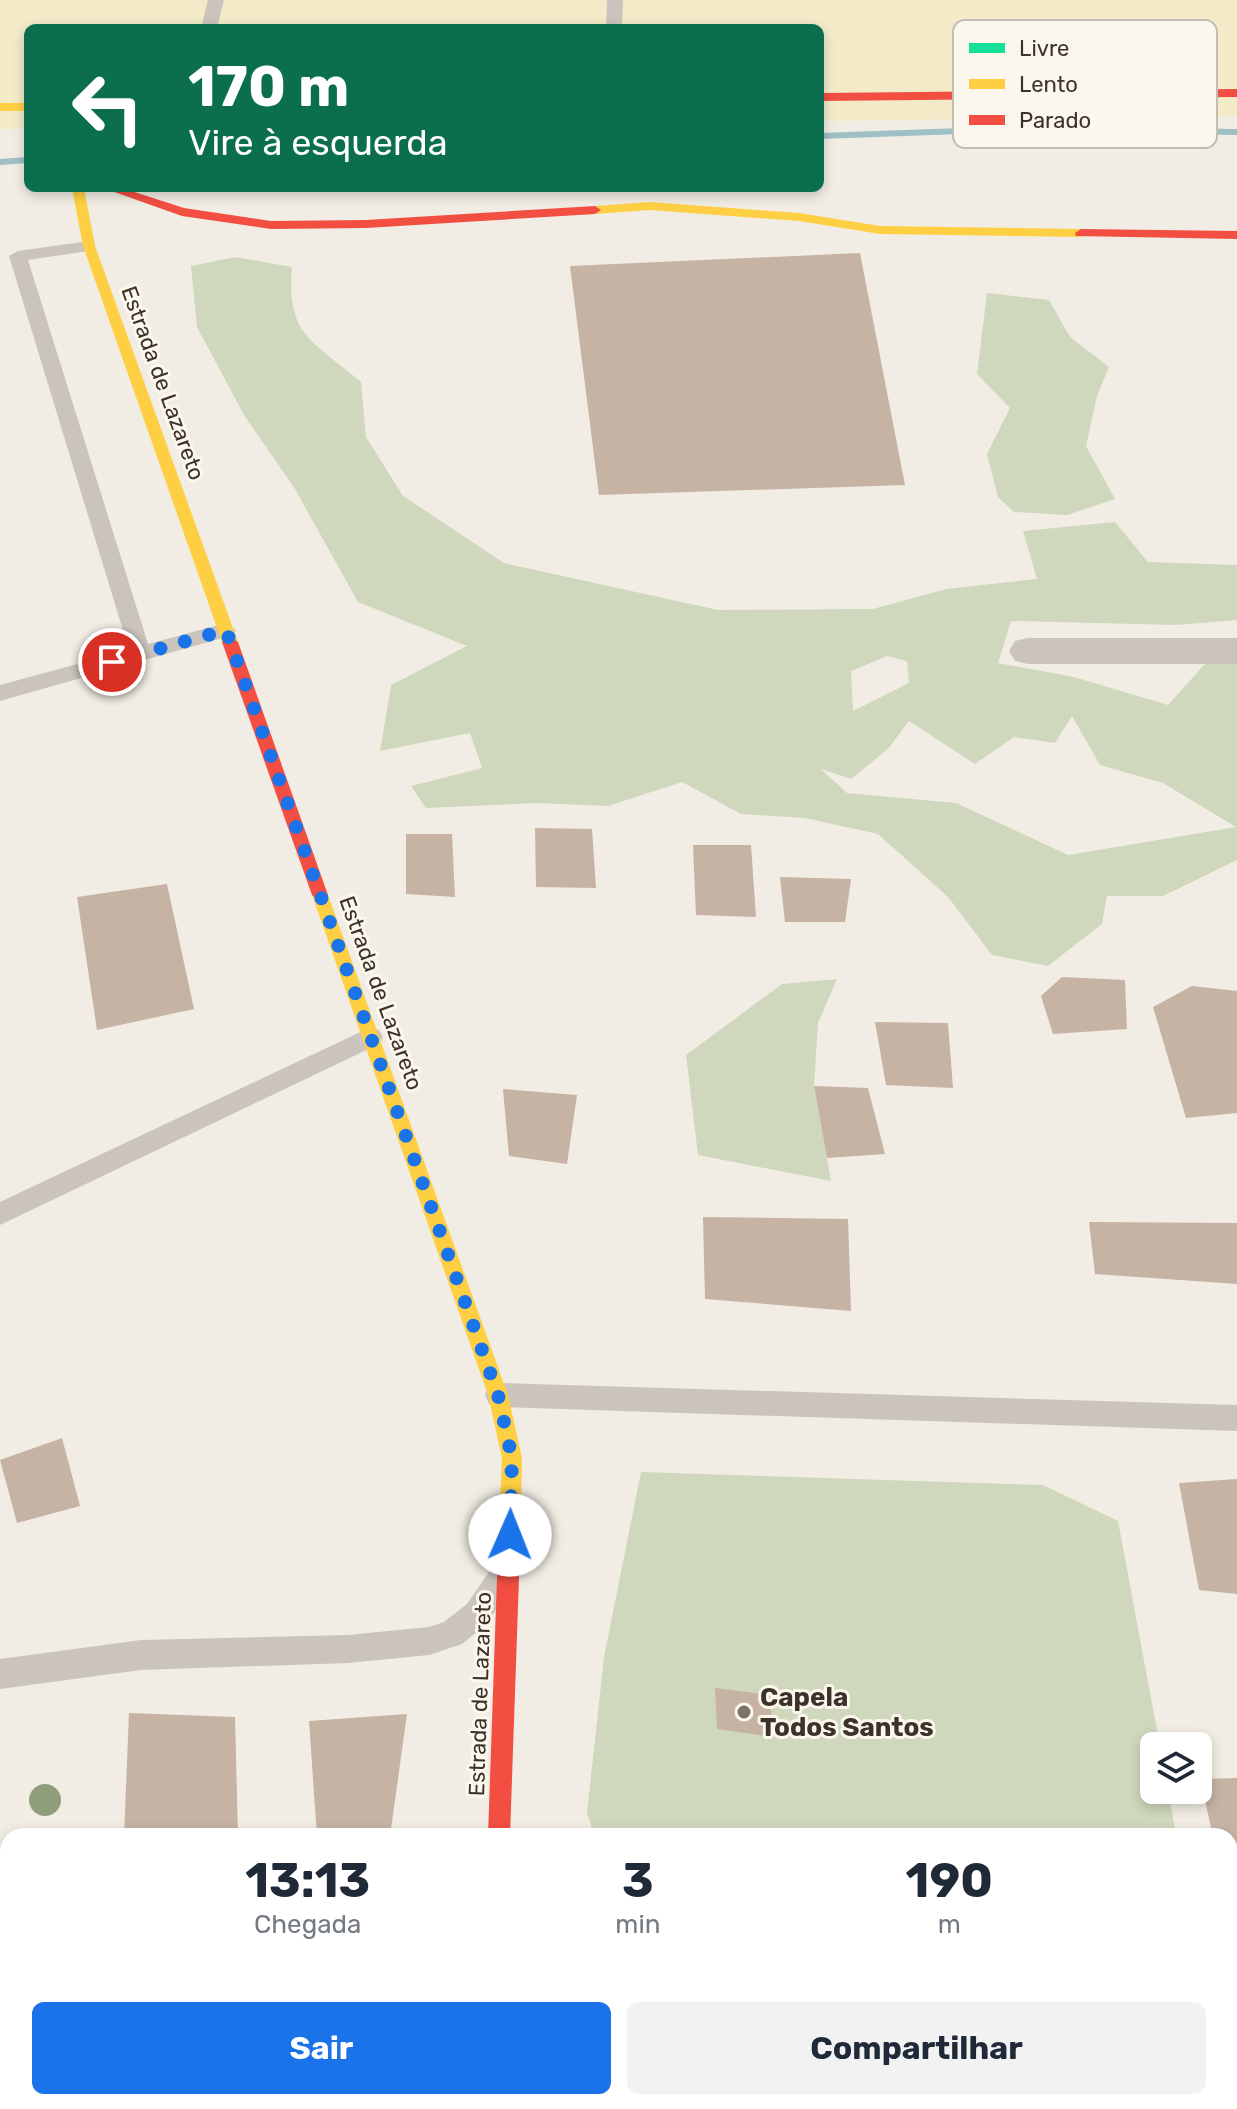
<!DOCTYPE html>
<html lang="pt">
<head>
<meta charset="utf-8">
<style>
	:root { --surface:#fff; --page:#f2f2f3; --text:#1f2937; --muted:#747a83; --accent:#1a73e8 }
	body { margin:0; font-family:Rubik,sans-serif; background:var(--page); color:var(--text); height:100vh; display:flex; flex-direction:column; font-size:30px; white-space:nowrap }
	* { box-sizing:border-box; margin:0 }
	p { font-size:26px; color:var(--muted) }
	.icon { flex:none; width:44px; height:44px; fill:none; stroke:currentColor; stroke-width:2; stroke-linecap:round; stroke-linejoin:round }
	.map { position:relative; flex:1; overflow:hidden }
	.sheet { position:absolute; left:0px; top:1828px; width:1238px; height:282px; display:flex; flex-direction:column; background:var(--surface); border-radius:24px 24px 0 0; box-shadow:0 4px 12px #0003 }
	.sheet>* { flex:none }
	.banner { position:absolute; left:24px; top:24px; width:800px; height:168px; border-radius:12px; box-shadow:0 4px 12px #0003; background:#0b6e4f; color:#fff; overflow:hidden }
	.tools { position:absolute; left:1140px; top:1732px; display:grid; gap:16px }
	.tools a { display:grid; place-items:center; width:72px; height:72px; border-radius:12px; background:var(--surface); box-shadow:0 4px 12px #0003; font-size:40px }
	.pin { position:absolute; display:grid; place-items:center; width:68px; height:68px; color:#fff; margin:-34px; border:4px solid #fff; border-radius:50%; box-shadow:0 2px 8px #0007 }
	.me { position:absolute; width:88px; margin:-44px; rotate:1deg; stroke-linejoin:round; filter:drop-shadow(0 0 6px #0008) }
	.turn { display:flex; align-items:center; gap:28px; height:168px; padding:0 32px; font-size:36px }
	.turn .icon { width:104px; height:104px; stroke-width:2.5 }
	.turn b { display:block; font-size:56px; line-height:68px }
	.eta { display:flex; justify-content:space-evenly; align-items:center; height:136px; text-align:center }
	.eta b { font-size:48px; font-weight:700; line-height:56px }
	.action { display:flex; gap:16px; margin-top:auto; padding:16px 32px }
	.action a { flex:1; height:92px; border-radius:12px; background:var(--accent); color:#fff; font-size:32px; font-weight:700; line-height:92px; text-align:center }
	.action a+a { background:var(--page); color:var(--text) }
	.map>svg:first-child { display:block }
</style>
</head>
<body>
<div class="map">
<svg width="1237" height="2109" viewBox="0 0 1237 2109">
	<rect width="100%" height="100%" fill="#f1ede4"/>
	<g fill="#cfd8bc" fill-rule="evenodd">
		<path d="M235 257 292 267C286 336 313 341 361 382L366 437 403 496 504 563 718 610 873 609 946 589 1037 579 1023 531 1115 522 1148 562 1237 565V620L1176 625 1011 621 998 663 1074 677 1168 705 1204 665 1237 647V860L1163 896H1107L1102 924 1048 966 992 955 948 897 878 834 805 818 741 814 682 782 608 806 536 803 426 808 411 786 482 768 470 733 380 751 391 685 467 646 358 602 295 489 244 415 197 327 191 266ZM887 656 907 661 909 683 853 711 851 671ZM1072 716 1100 765 1163 783 1236 827 1068 855 956 803 847 793 821 769 851 779 888 749 909 721 975 764 1014 737 1055 743Z"/>
		<path d="M987 293 1049 300 1070 337 1109 367 1097 396 1086 446 1115 499 1067 515 1014 512 998 497 987 454 1010 408 977 374Z"/>
		<path d="M837 979 818 1023 814 1086 831 1181 698 1155 686 1055 782 984Z"/>
		<path d="M641 1472 1043 1485 1118 1521 1160 1746H1154V1790H1168L1175 1829 1173 1836H594L587 1813 604 1657Z"/>
	</g>
	<path fill="#f3eac8" d="M0 0H1237V116L820 121V28H28V129H0Z"/>
	<g fill="none" stroke-linecap="round" stroke-linejoin="round">
		<g fill="#9ebfc4" fill-rule="evenodd">
			<path d="M1019 126 1237 129V135L1019 132 820 139V133Z"/>
			<path d="M28 157V163L0 165V159Z"/>
		</g>
	</g>
	<g fill="#c6b3a4">
		<path d="M860 253 905 485 599 495 570 266Z"/>
		<path d="M535 828 592 829 596 888 536 887Z"/>
		<path d="M406 834H452L455 897 406 894Z"/>
		<path d="M693 845H751L756 917 696 915Z"/>
		<path d="M780 877 851 879 845 922H785Z"/>
		<path d="M167 884 194 1009 97 1030 77 897Z"/>
		<path d="M1062 977 1125 980 1127 1029 1053 1034 1041 996Z"/>
		<path d="M1192 986 1237 991V1113L1186 1118 1153 1007Z"/>
		<path d="M875 1022 948 1023 953 1088 886 1085Z"/>
		<path d="M814 1086 868 1088 885 1154 827 1158Z"/>
		<path d="M503 1089 577 1095 567 1164 509 1156Z"/>
		<path d="M703 1217 848 1219 851 1311 705 1299Z"/>
		<path d="M1089 1222 1237 1223V1284L1095 1274Z"/>
		<path d="M62 1438 80 1506 17 1523 0 1460Z"/>
		<path d="M1237 1479V1594L1199 1590 1179 1483Z"/>
		<path d="M715 1688 770 1695 773 1737 717 1729Z"/>
		<path d="M129 1713 235 1717 238 1836H124Z"/>
		<path d="M407 1714 390 1836H317L309 1721Z"/>
		<path d="M1237 1778V1844L1230 1843V1836H1213L1200 1779Z"/>
		<path d="M8 2016V2102H392V2109H0V2017Z"/>
		<path d="M1230 2021 1237 2022V2109H1190L1191 2102H1230Z"/>
		<rect x="849" y="2102" width="80" height="7"/>
	</g>
	<g fill="none" stroke-linecap="round" stroke-linejoin="round">
		<g fill="#cac4bc" fill-rule="evenodd">
			<path d="M208 0H224L217 28H201Z"/>
			<path d="M607 0H623L622 28H606Z"/>
			<path d="M89 241 95 242V250L28 260 148 644 226 623 236 630 233 635 0 701V685L129 650 9 256 18 251Z"/>
			<path d="M371 1027 379 1030 383 1037 379 1044 0 1225V1202Z"/>
			<path d="M498 1383 1237 1405V1431L498 1407 489 1404 485 1395 489 1386Z"/>
			<path d="M499 1568 509 1572 513 1582 487 1624 462 1644 429 1655 348 1663 141 1670 0 1689V1659L141 1640 348 1635 429 1627 444 1622 467 1604 489 1572Z"/>
			<path d="M8 1948V1980L0 1981V1949Z"/>
			<path d="M574 2102H615L617 2109H577Z"/>
		</g>
		<path fill="#cac4bc" fill-rule="evenodd" d="M1028 638H1237V664H1028L1015 661 1009 651 1015 641Z"/>
		<path fill="#16e098" fill-rule="evenodd" d="M478 2102H502L501 2109H477Z"/>
		<g fill="#ffcf43" fill-rule="evenodd">
			<rect x="0" y="103" width="28" height="8"/>
			<path d="M72 188H84L95 246 238 642 235 646 230 647 222 642 83 246Z"/>
			<path d="M650 202 799 213 880 226 1081 229 1087 233 1081 237 880 234 799 221 650 210 595 214 589 210 595 206Z"/>
			<path d="M320 888 328 895 508 1395 522 1458 520 1549 516 1556 509 1559 502 1556 498 1549 502 1458 488 1395 312 895Z"/>
		</g>
		<g fill="#f24e42" fill-rule="evenodd">
			<path d="M1237 89V97L820 101V93Z"/>
			<path d="M103 188H122L184 208 271 221 366 220 595 206 601 210 595 214 366 228 271 229 182 216Z"/>
			<path d="M1081 229 1237 231V239L1076 236 1075 233Z"/>
			<path d="M230 637 238 642 328 895 326 900 320 902 312 895 222 642Z"/>
			<path d="M509 1539 516 1542 520 1549 510 1836H488L498 1549 502 1542Z"/>
		</g>
	</g>
	<circle fill="#919e7e" cx="45" cy="1800" r="16"/>
	<g fill="none" stroke-linecap="round" stroke-linejoin="round">
		<path stroke="#1a73e8" stroke-width="14" stroke-dasharray="0 25.2" d="M112 662 226 630 498 1395 512 1458 510 1535"/>
	</g>
	<circle fill="#7b736a" stroke="#fcf7ec" stroke-width="3" cx="744" cy="1712" r="8"/>
	<g text-anchor="middle" dominant-baseline="central" stroke-width="6" stroke-linejoin="round" paint-order="stroke">
		<g font-size="22" fill="#3c3229" stroke="#fcf7ec">
			<text transform="translate(163 383) rotate(70)">Estrada de Lazareto</text>
			<text transform="translate(381 993) rotate(70)">Estrada de Lazareto</text>
			<text transform="translate(480 1694) rotate(-88)">Estrada de Lazareto</text>
		</g>
		<g font-size="26" font-weight="bold" fill="#3c3229" stroke="#fcf7ec" text-anchor="start">
			<text x="760" y="1697">Capela<tspan x="760" dy="30">Todos Santos</tspan></text>
		</g>
	</g>
	<rect x="953" y="20" width="264" height="128" rx="12" fill="#fcf7ec" stroke="#c2bcb2" stroke-width="2"/>
	<rect x="969" y="43" width="36" height="10" fill="#16e098"/>
	<rect x="969" y="79" width="36" height="10" fill="#ffcf43"/>
	<rect x="969" y="115" width="36" height="10" fill="#f24e42"/>
	<g font-size="22" fill="#3c3229">
		<text x="1019" y="56">Livre</text>
		<text x="1019" y="92">Lento</text>
		<text x="1019" y="128">Parado</text>
	</g>
</svg>
<div class="tools">
<a><svg class="icon" aria-label="layers" viewBox="0 0 24 24"><path d="M12 4l9 5-9 5-9-5zM3 14l9 5 9-5"/></svg></a>
</div>
<div class="pin" style="left:112px;top:662px;background:#d93025"><svg class="icon" aria-label="arrive" viewBox="0 0 24 24"><path d="M6 21V4h12l-3 4 3 4H6"/></svg></div>
<svg class="me" style="left:510px;top:1535px" viewBox="-20 -20 40 40"><circle r="19" fill="#fff"/><path d="M0-13L10 11 0 6-10 11z" fill="#1a73e8"/></svg>
<div class="banner">
<div class="turn"><svg class="icon" aria-label="left" viewBox="0 0 24 24"><path d="M17 20v-9H6M10 6l-5 5 5 5"/></svg><div><b>170 m</b>Vire à esquerda</div></div>
</div>
<section class="sheet">
<div class="eta">
<div><b>13:13</b><p>Chegada</p></div>
<div><b>3</b><p>min</p></div>
<div><b>190</b><p>m</p></div>
</div>
<div class="action"><a>Sair</a><a>Compartilhar</a></div>
</section>
</div>
</body>
</html>
